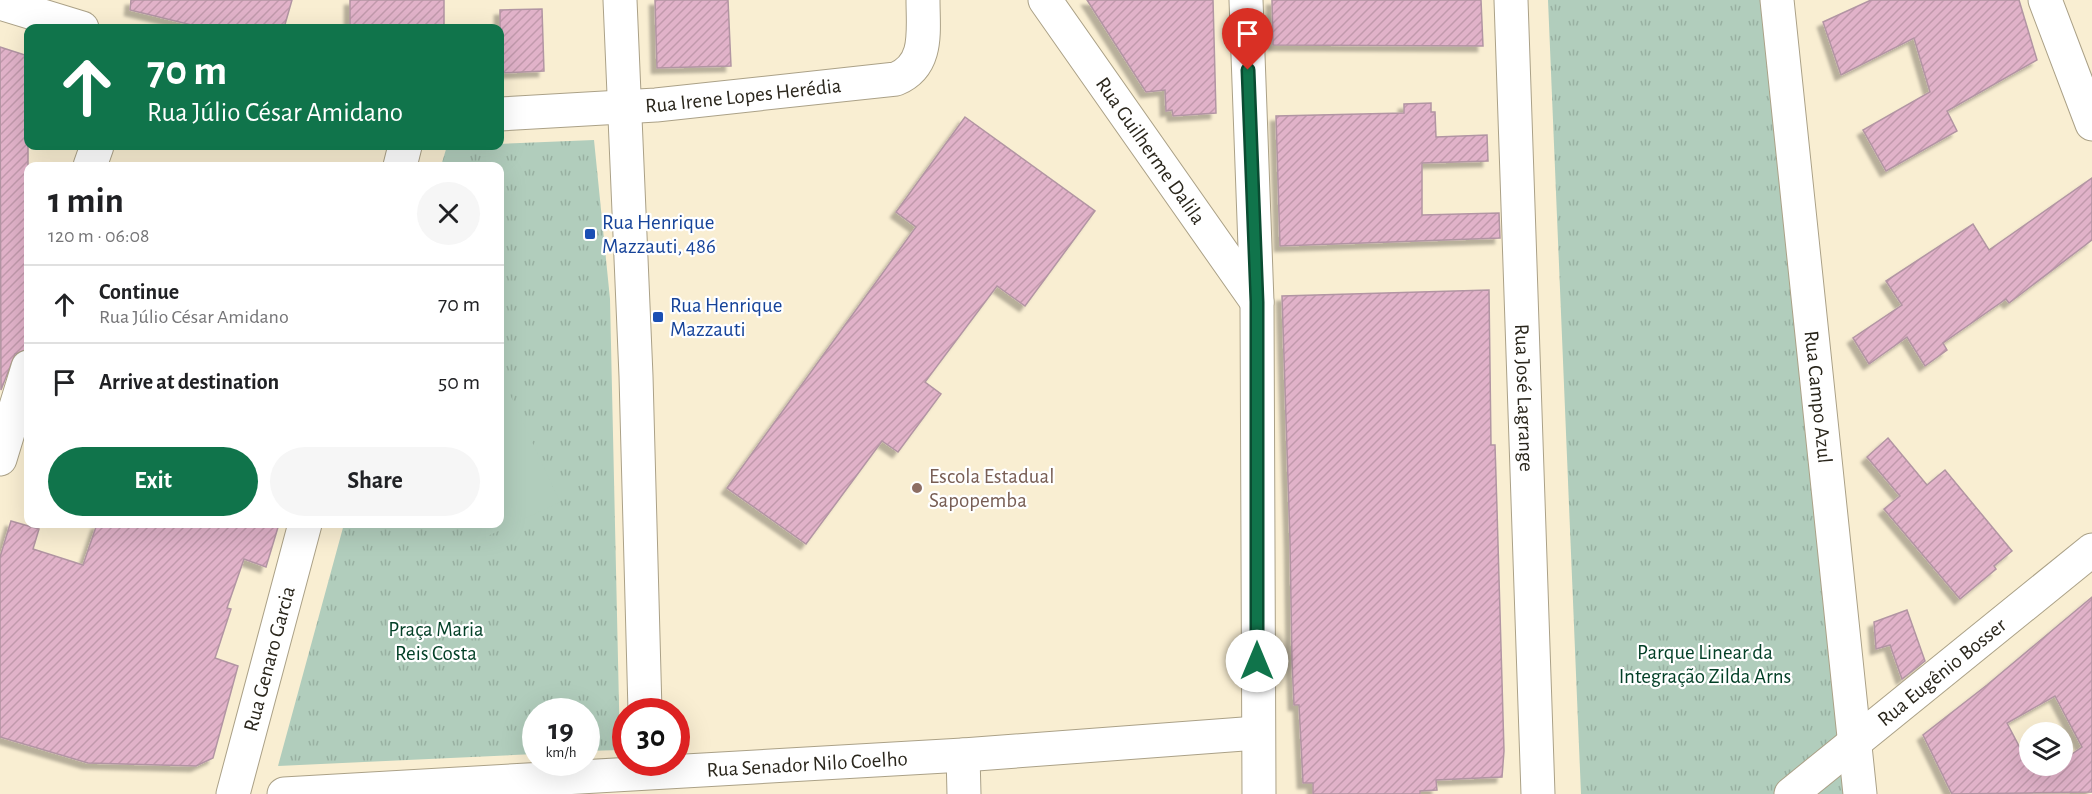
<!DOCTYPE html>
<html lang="en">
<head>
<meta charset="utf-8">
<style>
	:root { --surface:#fff; --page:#f6f6f6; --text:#202124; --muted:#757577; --line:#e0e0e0; --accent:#10744b }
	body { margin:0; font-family:"Alegreya Sans",sans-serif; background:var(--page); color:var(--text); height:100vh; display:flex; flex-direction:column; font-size:22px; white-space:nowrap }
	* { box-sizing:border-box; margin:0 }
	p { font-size:20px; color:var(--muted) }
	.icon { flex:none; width:33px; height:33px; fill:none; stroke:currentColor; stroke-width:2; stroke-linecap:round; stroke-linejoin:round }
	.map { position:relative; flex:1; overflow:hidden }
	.drawer { position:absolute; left:24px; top:162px; width:480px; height:366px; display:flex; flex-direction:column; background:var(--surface); border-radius:12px; box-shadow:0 6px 24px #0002 }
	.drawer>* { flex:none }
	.top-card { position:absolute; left:24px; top:24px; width:480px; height:126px; border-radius:12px; box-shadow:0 6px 24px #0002; background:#10744b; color:#fff; overflow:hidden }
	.fabs { position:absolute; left:2019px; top:722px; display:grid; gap:12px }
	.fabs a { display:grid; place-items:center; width:54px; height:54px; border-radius:50%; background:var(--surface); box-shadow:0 6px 24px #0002; font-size:30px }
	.speed { position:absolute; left:522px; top:698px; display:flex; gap:12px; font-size:30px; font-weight:700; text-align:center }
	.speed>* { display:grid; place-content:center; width:78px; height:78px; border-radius:50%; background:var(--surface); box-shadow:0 6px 24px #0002; line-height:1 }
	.speed small { font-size:15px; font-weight:400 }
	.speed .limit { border:9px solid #d22; background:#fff; color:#111 }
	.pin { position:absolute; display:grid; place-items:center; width:51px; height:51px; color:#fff; margin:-62px -26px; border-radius:50% 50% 50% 0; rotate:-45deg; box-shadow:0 0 6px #0007 }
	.pin .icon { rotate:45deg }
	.me { position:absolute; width:66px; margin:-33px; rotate:0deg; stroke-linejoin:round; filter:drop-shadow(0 0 4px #0008) }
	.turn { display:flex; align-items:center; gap:21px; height:126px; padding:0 24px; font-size:27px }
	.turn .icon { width:78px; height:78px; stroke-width:2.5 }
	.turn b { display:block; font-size:42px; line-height:51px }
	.round { display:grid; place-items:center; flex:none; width:63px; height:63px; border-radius:32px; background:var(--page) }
	.summary { display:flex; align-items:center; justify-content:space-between; height:102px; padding:0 24px }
	h1 { font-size:36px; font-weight:700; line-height:45px }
	.cta { display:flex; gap:12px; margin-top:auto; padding:12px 24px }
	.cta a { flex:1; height:69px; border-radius:36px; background:var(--accent); color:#fff; font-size:24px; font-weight:700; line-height:69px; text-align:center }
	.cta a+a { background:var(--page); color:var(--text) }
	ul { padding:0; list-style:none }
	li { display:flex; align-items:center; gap:18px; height:78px; padding:0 24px; border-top:2px solid var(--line) }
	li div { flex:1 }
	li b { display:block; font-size:22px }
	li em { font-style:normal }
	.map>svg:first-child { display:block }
</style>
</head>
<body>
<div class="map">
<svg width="2092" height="794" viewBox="0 0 2092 794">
	<defs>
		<pattern id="grass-tufts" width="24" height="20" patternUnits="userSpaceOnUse" patternTransform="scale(1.5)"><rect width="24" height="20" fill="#b1cdbc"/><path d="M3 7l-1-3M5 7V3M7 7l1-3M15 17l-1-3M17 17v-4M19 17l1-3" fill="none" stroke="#98b0a1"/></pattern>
		<pattern id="building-hatch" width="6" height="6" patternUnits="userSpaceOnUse" patternTransform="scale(1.5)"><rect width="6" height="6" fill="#e1b2c9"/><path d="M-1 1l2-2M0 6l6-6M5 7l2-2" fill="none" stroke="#c199ac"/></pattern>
		<filter id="shadow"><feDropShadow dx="-5.5" dy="5.5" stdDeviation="1.5" flood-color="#0004"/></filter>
	</defs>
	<rect width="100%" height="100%" fill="#f9eed2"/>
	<g fill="url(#grass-tufts)">
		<path d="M1548 0H1769L1848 794H1581Z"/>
		<path d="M594 140 610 299 620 750 587 751 586 711H536L535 754 278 766 344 524H500V166H441L447 146Z"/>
	</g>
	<path fill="#b1cdbc" d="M500 373 560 502 473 543 464 524H500Z"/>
	<g fill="url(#building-hatch)" stroke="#b295a3" stroke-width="1.5" fill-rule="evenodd" filter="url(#shadow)">
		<path d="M131 0H292L284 28H204L130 10Z"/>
		<rect x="350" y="0" width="94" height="28"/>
		<path d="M655 0H728L731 66 657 68Z"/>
		<path d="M1087 0H1213L1216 113 1173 116 1172 110 1166 111 1165 90 1146 92Z"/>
		<path d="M1272 0H1481L1483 46 1273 45Z"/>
		<path d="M1871 0H2019L2037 60 1947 111 1957 131 1886 171 1863 130 1930 92 1914 38 1841 75 1823 22Z"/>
		<path d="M542 9 544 71 500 73V10Z"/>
		<path d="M0 47 28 56V349L15 354 1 390Z"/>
		<path d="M1431 103V112H1435L1436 137 1487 135 1488 161 1422 163V215L1499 213 1500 238 1280 246 1276 116 1404 113V104Z"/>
		<path d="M965 117 1095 211 1025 306 997 286 925 382 941 394 898 452 882 441 806 544 727 488 916 227 896 212Z"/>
		<path d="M2092 178V240L2009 303 2006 299 1943 343 1947 350 1925 366 1907 337 1869 364 1853 338 1902 305 1886 281 1973 224 1989 250Z"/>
		<path d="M1489 290 1491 445H1495L1497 509 1504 751 1502 777 1436 780 1437 790 1420 791V794H1313V783H1303L1299 705H1294L1292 662 1290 541 1282 296Z"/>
		<path d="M1888 438 1927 485 1945 470 2012 551 1994 566 1996 569 1960 599 1884 509 1900 496 1867 457Z"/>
		<path d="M11 521 39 529 33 549 83 565 97 524H279L266 567 244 559 227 608 231 609 215 658 238 666 213 758 196 766 88 763 0 737V557Z"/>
		<path d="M2092 597V792L1952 794 1923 735 1987 685ZM2055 696 2082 747 2062 761V765H2029L2007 723Z"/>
		<path d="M1907 610 1925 661 1902 679 1890 645 1876 649 1874 622Z"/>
	</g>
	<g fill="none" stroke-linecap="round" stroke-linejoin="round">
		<g stroke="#aba187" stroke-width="35">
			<g id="minor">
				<path d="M620 0 636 376 645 711"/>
				<path id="s1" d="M1045 0 1257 302"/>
				<path d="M1246 0 1257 302 1259 794"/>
				<path id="s2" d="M1511 0 1538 794"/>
				<path id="s3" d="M1777 0 1860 794"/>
				<path d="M2045 0 2092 124"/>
				<path d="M0 3 82 28"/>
				<path id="s4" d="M500 114 656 105 896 79C929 65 923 31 923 0"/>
				<path d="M90 166 97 146"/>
				<path d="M400 166 405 146"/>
				<path d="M0 459 28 367"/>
				<path d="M963 755 964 794"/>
				<path id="s5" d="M233 794 305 524"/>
				<path id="s6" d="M284 794 963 755 1257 733"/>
				<path id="s7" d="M1791 794 2092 550"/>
			</g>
		</g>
		<use href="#minor" stroke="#fff" stroke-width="33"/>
	</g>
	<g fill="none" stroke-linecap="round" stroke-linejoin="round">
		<g stroke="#0a4b31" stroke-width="15">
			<path id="route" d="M1248 70 1257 302V661"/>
		</g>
		<use href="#route" stroke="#10744b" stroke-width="10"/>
	</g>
	<g fill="#1a4fb4" stroke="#fff" stroke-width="2">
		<rect x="584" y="228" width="12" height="12" rx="3"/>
		<rect x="652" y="311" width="12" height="12" rx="3"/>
	</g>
	<circle fill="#8d6e63" stroke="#fff" stroke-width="2" cx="917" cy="488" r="6"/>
	<g text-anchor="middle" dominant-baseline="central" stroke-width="4.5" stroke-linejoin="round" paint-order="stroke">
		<g font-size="21" fill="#2a261c" stroke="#fff">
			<text stroke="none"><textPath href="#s4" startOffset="244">Rua Irene Lopes Herédia</textPath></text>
			<text stroke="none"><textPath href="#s1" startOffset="184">Rua Guilherme Dalila</textPath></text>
			<text stroke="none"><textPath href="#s2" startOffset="398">Rua José Lagrange</textPath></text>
			<text stroke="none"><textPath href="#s3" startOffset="399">Rua Campo Azul</textPath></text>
			<text stroke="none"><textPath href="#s5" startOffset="140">Rua Genaro Garcia</textPath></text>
			<text stroke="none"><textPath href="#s7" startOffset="194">Rua Eugênio Bosser</textPath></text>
			<text stroke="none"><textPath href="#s6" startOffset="524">Rua Senador Nilo Coelho</textPath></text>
		</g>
		<g font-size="21" fill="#164399" stroke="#fff" text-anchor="start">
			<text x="602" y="222">Rua Henrique<tspan x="602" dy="24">Mazzauti, 486</tspan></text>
			<text x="670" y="305">Rua Henrique<tspan x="670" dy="24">Mazzauti</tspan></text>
		</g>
		<g font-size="21" fill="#785e54" stroke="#fff" text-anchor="start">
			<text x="929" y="476">Escola Estadual<tspan x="929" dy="24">Sapopemba</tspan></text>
		</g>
		<g font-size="21" fill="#023f26" stroke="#fff">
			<text x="436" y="629">Praça Maria<tspan x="436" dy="24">Reis Costa</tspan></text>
			<text x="1705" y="652">Parque Linear da<tspan x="1705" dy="24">Integração Zilda Arns</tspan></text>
		</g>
	</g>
</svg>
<div class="fabs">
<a><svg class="icon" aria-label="layers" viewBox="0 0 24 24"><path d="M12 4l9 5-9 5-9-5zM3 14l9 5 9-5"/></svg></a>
</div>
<div class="speed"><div>19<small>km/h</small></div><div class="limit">30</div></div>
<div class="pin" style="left:1248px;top:70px;background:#d93025"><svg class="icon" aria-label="arrive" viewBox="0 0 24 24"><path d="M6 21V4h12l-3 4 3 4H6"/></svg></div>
<svg class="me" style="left:1257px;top:661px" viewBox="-20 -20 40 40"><circle r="19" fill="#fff"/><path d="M0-13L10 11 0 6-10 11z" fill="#10744b"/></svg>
<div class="top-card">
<div class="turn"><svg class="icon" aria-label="ahead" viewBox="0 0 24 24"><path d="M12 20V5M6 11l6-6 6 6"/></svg><div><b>70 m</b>Rua Júlio César Amidano</div></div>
</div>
<section class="drawer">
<div class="summary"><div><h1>1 min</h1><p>120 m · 06:08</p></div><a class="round"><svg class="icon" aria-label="close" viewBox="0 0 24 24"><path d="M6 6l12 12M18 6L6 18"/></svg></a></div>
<ul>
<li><svg class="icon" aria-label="ahead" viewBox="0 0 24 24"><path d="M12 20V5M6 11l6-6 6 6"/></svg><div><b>Continue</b><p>Rua Júlio César Amidano</p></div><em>70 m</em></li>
<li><svg class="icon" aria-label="arrive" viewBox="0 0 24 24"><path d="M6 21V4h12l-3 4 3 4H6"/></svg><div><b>Arrive at destination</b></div><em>50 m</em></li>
</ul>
<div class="cta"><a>Exit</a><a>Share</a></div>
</section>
</div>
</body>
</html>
